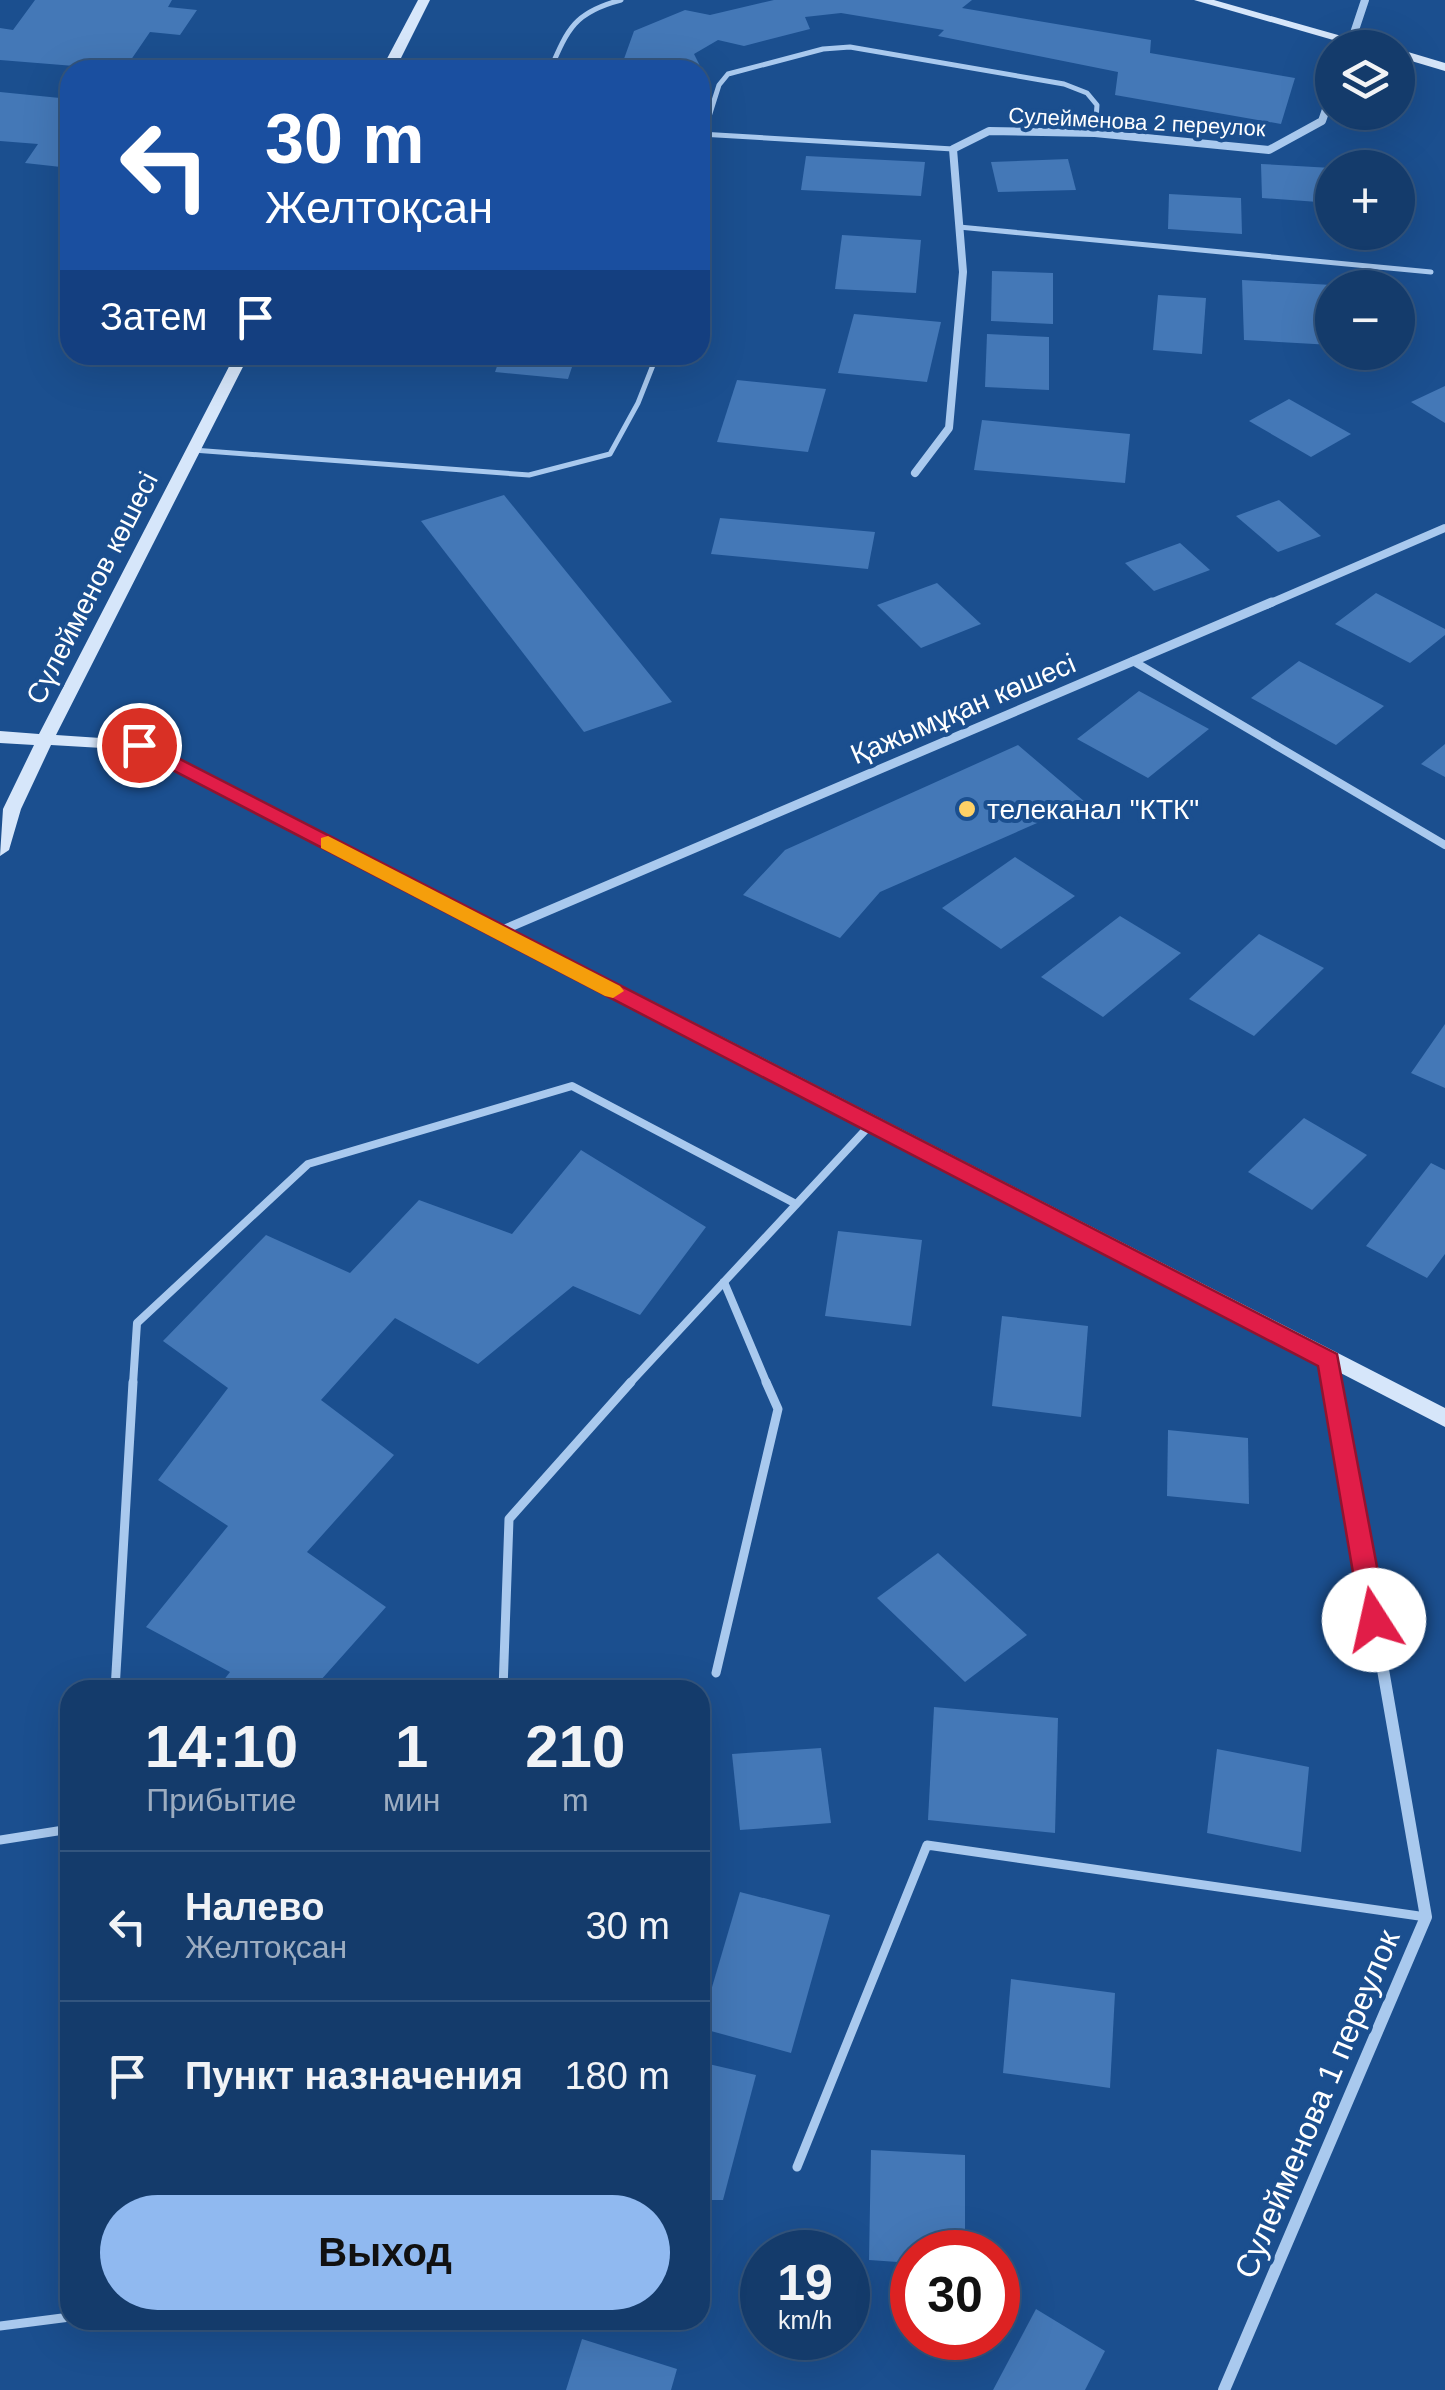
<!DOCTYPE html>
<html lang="ru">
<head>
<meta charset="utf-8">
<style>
	:root { --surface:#143b6b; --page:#214673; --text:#f1f3f6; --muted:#9dadc1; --line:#33557e; --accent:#90b9f0 }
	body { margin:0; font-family:Arial,sans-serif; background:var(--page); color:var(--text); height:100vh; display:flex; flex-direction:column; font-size:38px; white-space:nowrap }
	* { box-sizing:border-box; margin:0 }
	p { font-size:32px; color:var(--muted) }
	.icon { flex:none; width:55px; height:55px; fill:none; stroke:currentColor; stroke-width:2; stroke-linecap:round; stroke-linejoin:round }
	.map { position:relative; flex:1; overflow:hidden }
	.side { position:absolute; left:60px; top:1680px; width:650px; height:650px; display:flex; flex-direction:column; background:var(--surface); border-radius:30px; box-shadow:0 10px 40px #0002,0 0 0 2px var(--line) }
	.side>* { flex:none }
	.hud { position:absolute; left:60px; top:60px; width:650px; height:305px; border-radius:30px; box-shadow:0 10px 40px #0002,0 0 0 2px var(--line); background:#1a4fa0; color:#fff; overflow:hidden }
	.fabs { position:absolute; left:1315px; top:30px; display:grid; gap:20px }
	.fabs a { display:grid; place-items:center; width:100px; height:100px; border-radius:50%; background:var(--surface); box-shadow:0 10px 40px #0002,0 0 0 2px var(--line); font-size:50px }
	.speed { position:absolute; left:740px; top:2230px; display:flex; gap:20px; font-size:50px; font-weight:700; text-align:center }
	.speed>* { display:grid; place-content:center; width:130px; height:130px; border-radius:50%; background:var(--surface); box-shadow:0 10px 40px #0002,0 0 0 2px var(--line); line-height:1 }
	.speed small { font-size:25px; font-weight:400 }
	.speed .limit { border:15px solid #d22; background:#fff; color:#111 }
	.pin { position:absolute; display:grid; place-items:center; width:85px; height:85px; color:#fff; margin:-42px; border:5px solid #fff; border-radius:50%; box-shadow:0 2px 10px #0007 }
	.me { position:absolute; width:110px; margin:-55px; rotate:350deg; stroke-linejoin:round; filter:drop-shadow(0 0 8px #0008) }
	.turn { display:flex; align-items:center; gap:35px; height:210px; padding:0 40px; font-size:45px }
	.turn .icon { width:130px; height:130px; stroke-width:2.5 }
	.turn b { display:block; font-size:70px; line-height:85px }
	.then { display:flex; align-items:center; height:95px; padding:0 40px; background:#0003; gap:20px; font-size:38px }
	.eta { display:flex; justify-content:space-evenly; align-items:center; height:170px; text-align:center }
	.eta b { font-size:60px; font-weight:700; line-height:70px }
	.action { display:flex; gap:20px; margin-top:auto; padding:20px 40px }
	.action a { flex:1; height:115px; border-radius:60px; background:var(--accent); color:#111; font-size:40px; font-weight:700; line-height:115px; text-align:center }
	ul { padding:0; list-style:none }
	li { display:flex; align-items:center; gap:30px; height:150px; padding:0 40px; border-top:2px solid var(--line) }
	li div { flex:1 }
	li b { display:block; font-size:38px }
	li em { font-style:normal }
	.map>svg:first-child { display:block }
</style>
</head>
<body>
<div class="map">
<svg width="1445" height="2390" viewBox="0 0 1445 2390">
	<rect width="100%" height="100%" fill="#1b4f8f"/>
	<g fill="#4478b7">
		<path d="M35 0H172L168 7 197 10 180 35 150 32 124 70 0 60V28L13 30Z"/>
		<path d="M774 0H972L962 8 1151 40 1150 53 1295 78 1281 124 1115 95 1118 72 938 36 944 30 841 13 805 17 810 29 744 46 718 40 694 54 702 70H620L634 31 685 10 710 15Z"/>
		<path d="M0 92 70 99V168L25 163 38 144 0 141Z"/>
		<path d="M806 156 925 162 921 196 801 190Z"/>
		<path d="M1068 159 1076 190 998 192 991 162Z"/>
		<path d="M1261 164 1332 168V203L1262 198Z"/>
		<path d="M1169 194 1241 198 1242 234 1168 229Z"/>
		<path d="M842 235 921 240 916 293 835 289Z"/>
		<path d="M992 271 1053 273V324L991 321Z"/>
		<path d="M1242 280 1332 285V345L1244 340Z"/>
		<path d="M1158 295 1206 298 1202 354 1153 350Z"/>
		<path d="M854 314 941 322 927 382 838 373Z"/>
		<path d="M987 334 1049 337V390L985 387Z"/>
		<path d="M501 355H576L568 379 495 372Z"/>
		<path d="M737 380 826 389 808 452 717 442Z"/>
		<path d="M1445 386V423L1411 402Z"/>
		<path d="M1289 399 1351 434 1311 457 1249 421Z"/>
		<path d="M982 420 1130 434 1125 483 974 470Z"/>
		<path d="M504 495 672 702 584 732 421 521Z"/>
		<path d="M1279 500 1321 536 1278 552 1236 516Z"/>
		<path d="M720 518 875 532 868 569 711 554Z"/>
		<path d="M1180 543 1210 570 1154 591 1125 563Z"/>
		<path d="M937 583 981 624 921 648 877 605Z"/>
		<path d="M1376 593 1445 629V635L1410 663 1335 624Z"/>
		<path d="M1299 661 1384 706 1336 745 1251 698Z"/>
		<path d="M1139 691 1209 729 1148 778 1077 739Z"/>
		<path d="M1445 744V777L1421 764Z"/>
		<path d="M1018 745 1085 802 880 892 840 938 743 895 785 850Z"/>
		<path d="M1015 857 1075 896 1001 949 942 908Z"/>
		<path d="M1120 916 1181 953 1103 1017 1041 977Z"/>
		<path d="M1259 934 1324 968 1254 1036 1189 999Z"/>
		<path d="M1445 1024V1088L1411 1073Z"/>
		<path d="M1304 1118 1367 1155 1312 1210 1248 1172Z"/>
		<path d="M581 1150 706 1227 640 1315 573 1286 478 1364 395 1318 321 1400 394 1455 307 1552 386 1607 312 1690H216L230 1672 146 1627 228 1526 158 1480 228 1388 163 1341 266 1235 350 1273 419 1200 512 1234Z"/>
		<path d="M1431 1163 1445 1170V1254L1427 1278 1366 1246Z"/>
		<path d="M838 1231 922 1240 911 1326 825 1316Z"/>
		<path d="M1002 1316 1088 1326 1081 1417 992 1406Z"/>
		<path d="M1168 1430 1248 1438 1249 1504 1167 1496Z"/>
		<path d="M938 1553 1027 1635 965 1682 877 1598Z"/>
		<path d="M934 1707 1058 1718 1055 1833 928 1820Z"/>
		<path d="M821 1748 831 1823 740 1830 732 1754Z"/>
		<path d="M1217 1749 1309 1767 1301 1852 1207 1833Z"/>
		<path d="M740 1892 830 1915 791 2053 700 2028Z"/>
		<path d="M1011 1979 1115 1993 1110 2088 1003 2073Z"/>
		<path d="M700 2062 756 2075 723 2200H700Z"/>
		<path d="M871 2150 965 2155V2252H912V2263L869 2260Z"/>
		<path d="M1036 2309 1105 2351 1085 2390H993Z"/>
		<path d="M582 2339 677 2369 671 2390H566Z"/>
	</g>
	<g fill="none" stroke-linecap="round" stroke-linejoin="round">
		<g stroke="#a9c9ee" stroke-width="5">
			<path d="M550 70C568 28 575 12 621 0"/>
			<path d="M700 134 953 149"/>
			<path d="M700 145 719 85 728 74 823 49 850 47 1064 84 1087 93 1097 105 1095 133"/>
			<path d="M959 227 1431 272"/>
			<path d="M193 450 529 475 610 454 638 403 657 355"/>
		</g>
		<g stroke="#a9c9ee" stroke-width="8">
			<path d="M1133 661 1445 845"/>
			<path d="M724 1282 767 1384"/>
			<path d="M133 1384 137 1323 308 1164 572 1086 796 1204"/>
			<path d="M629 1384 871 1124"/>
		</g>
		<g stroke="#a9c9ee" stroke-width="9">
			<path d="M716 1673 778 1409 766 1382"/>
			<path d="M115 1690 133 1382"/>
			<path d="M503 1690 509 1519 631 1382"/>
			<path d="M0 1840 70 1829"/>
			<path d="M797 2167 927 1845 1426 1917"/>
			<path d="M0 2326 70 2317"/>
		</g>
		<g stroke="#a9c9ee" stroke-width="8">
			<path d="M1349 48 1365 0"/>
			<path d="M915 473 949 428 963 272 953 149 989 131 1095 133 1269 150 1322 121 1332 92"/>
			<path d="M1266 605 1445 528"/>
		</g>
		<g stroke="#a9c9ee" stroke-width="9">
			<path d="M498 932 1272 602"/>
			<path d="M1329 1360 1333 1384"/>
		</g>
		<path stroke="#a9c9ee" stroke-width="12" d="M1224 2390 1426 1917 1333 1382"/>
		<g fill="#d6e6fa" fill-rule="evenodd">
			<path d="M418 0H430L395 70H381Z"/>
			<path d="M1194 0H1214L1384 48H1361Z"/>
			<path d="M1398 49 1445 63V71L1398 57Z"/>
			<path d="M235 355H249L56 735 145 741 1445 1408V1427L136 750 51 745 21 809 9 850 0 856 3 809 34 745 0 743V731L39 734Z"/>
		</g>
	</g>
	<path fill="#e11d48" stroke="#92132f" stroke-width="2.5" d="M139 738 1337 1354 1387 1620 1383 1628 1374 1631 1365 1628 1361 1620 1318 1366 132 749 129 745Z"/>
	<path fill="#f59e0b" d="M328 836 620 986 624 991 613 998 605 996 321 848V838Z"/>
	<circle fill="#ffd166" stroke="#1b4f8f" stroke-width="4" cx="967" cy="809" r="10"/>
	<g text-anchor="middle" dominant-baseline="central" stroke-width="8" stroke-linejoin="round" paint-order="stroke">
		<g font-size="22" fill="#fff" stroke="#1b4f8f">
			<text transform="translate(1137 122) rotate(3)">Сулейменова 2 переулок</text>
		</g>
		<g font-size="28" fill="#fff" stroke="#1b4f8f">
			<text transform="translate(92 588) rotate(-63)">Сүлейменов көшесі</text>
			<text transform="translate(963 709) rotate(-23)">Қажымұқан көшесі</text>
		</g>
		<g font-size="28" fill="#fff" stroke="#1b4f8f" text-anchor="start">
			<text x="987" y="809">телеканал "КТК"</text>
		</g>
		<g font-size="32" fill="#fff" stroke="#1b4f8f">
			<text transform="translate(1317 2104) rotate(-67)">Сулейменова 1 переулок</text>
		</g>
	</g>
</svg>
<div class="fabs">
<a><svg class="icon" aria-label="layers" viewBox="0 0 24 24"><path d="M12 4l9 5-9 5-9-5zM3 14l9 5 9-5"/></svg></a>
<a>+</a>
<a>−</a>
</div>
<div class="speed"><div>19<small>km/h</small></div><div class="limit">30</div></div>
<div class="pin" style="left:139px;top:745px;background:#d93025"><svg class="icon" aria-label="arrive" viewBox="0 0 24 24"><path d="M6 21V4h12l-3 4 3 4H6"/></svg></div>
<svg class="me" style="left:1374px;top:1620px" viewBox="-20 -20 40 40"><circle r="19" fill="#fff"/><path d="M0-13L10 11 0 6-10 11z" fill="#e11d48"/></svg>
<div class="hud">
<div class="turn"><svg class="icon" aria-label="left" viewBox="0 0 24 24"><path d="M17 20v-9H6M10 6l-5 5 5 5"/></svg><div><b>30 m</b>Желтоқсан</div></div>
<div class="then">Затем<svg class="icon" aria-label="arrive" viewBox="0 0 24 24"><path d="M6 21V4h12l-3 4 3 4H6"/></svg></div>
</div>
<section class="side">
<div class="eta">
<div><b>14:10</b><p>Прибытие</p></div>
<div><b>1</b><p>мин</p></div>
<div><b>210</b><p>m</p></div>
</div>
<ul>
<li><svg class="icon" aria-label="left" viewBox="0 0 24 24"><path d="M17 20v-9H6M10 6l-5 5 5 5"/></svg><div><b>Налево</b><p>Желтоқсан</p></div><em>30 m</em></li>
<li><svg class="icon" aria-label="arrive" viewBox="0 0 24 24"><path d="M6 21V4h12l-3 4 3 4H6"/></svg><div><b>Пункт назначения</b></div><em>180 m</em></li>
</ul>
<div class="action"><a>Выход</a></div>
</section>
</div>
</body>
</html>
